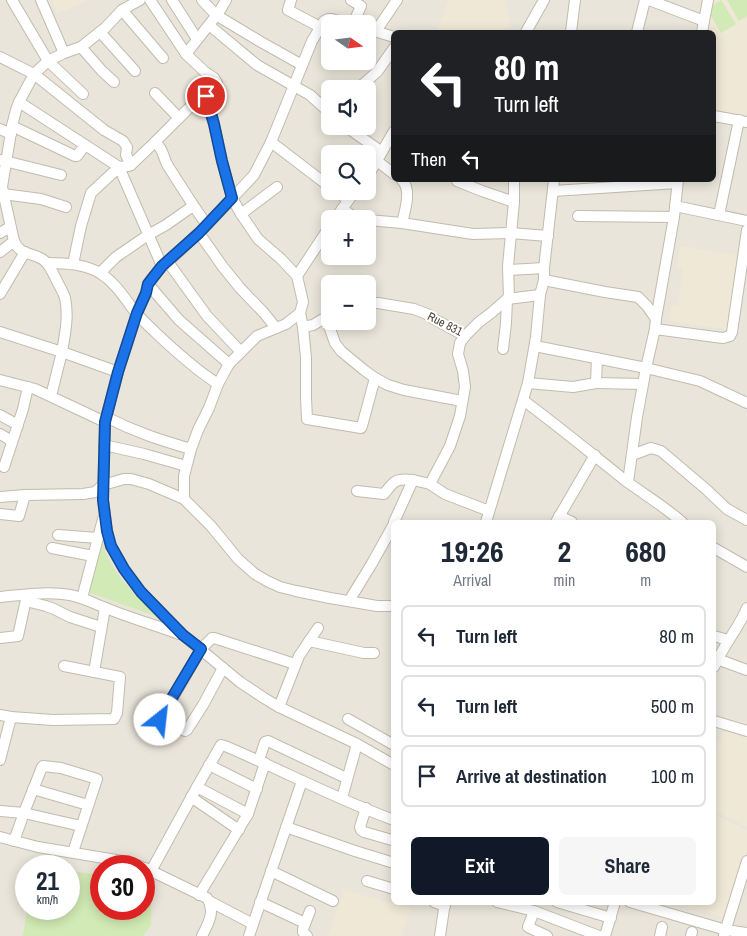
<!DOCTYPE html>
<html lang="en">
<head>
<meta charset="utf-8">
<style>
	:root { --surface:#fff; --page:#f6f6f7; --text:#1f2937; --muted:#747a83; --line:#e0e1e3; --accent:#111827 }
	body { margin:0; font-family:"Archivo Narrow",sans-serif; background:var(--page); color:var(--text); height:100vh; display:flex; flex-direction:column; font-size:19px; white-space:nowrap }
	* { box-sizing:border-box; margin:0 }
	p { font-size:16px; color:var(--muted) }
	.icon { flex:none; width:28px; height:28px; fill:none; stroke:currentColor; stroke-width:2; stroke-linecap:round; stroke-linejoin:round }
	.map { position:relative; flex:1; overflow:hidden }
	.sheet { position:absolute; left:391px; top:520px; width:325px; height:385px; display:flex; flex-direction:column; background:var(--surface); border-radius:8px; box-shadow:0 2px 12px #0003 }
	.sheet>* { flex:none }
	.guide { position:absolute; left:391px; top:30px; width:325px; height:152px; border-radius:8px; box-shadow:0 2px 12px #0003; background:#202124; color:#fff; overflow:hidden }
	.needle { width:32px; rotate:104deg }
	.fabs { position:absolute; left:321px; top:15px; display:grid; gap:10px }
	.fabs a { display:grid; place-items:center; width:55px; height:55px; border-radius:8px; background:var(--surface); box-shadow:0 2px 12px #0003; font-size:25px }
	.speed { position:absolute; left:15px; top:855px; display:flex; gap:10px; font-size:25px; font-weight:700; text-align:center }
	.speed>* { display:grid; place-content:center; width:65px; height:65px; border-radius:50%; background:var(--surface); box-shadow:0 2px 12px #0003; line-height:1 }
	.speed small { font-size:12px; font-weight:400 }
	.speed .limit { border:8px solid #d22; background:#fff; color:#111 }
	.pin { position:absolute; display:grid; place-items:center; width:42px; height:42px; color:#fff; margin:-21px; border:2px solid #fff; border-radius:50%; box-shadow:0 1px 5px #0007 }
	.me { position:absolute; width:55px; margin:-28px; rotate:29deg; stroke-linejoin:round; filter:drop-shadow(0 0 4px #0008) }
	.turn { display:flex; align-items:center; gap:18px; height:105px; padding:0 20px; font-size:22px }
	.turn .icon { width:65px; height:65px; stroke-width:2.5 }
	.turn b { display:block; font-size:35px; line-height:42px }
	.then { display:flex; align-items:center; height:48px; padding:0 20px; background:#0003; gap:10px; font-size:19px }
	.eta { display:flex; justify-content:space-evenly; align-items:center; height:85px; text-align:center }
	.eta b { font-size:30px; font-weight:700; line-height:35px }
	.cta { display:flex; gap:10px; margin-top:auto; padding:10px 20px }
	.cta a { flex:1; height:58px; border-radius:8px; background:var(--accent); color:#fff; font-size:20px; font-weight:700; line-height:58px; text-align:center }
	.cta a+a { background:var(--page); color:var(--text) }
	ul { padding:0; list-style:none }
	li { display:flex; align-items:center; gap:15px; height:62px; margin:0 10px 8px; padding:0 10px; border:2px solid var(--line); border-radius:8px }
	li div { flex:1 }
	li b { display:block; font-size:19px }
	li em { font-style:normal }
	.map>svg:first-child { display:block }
</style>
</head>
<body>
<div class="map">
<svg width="747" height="936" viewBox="0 0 747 936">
	<rect width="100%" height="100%" fill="#f6f3ec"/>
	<path fill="#eae5da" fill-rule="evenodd" d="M0 0H747V936H0ZM330 24H368V61H330ZM394 32H714V180H394ZM330 89H368V126H330ZM330 154H368V191H330ZM330 219H368V256H330ZM330 284H368V321H330ZM394 522H714V902H394ZM26 866H69V909H26ZM101 866H144V909H101Z"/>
	<g fill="#efe8d6">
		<path d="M52 0H89L57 14Z"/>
		<path d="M448 0H505L511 27 493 32H436Z"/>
		<path d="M713 0H747V115L714 110V32H707Z"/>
		<path d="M680 246 743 256 731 330 670 321 672 305H678L683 269 677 267Z"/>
		<path d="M725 730 747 739V827L714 810V751Z"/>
		<path d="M714 814 747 830V851L726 918 677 903 714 902Z"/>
		<path d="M344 890 411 908 401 936H328Z"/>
	</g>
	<g fill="#d2eab5">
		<path d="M721 0 736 24 721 33 707 9Z"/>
		<path d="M727 0H747V16L739 21Z"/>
		<path d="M102 539C109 573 136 596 161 618L88 592Z"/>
		<path d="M69 871 101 875V909H144V878H152L151 925 143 936H23L27 909H69Z"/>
	</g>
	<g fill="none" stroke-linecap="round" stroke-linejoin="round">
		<g stroke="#c2bbae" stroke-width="12">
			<g id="minor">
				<path d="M12 0 48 61 83 94"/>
				<path d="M41 0 64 53"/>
				<path d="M150 0 186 54"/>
				<path d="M172 0 197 39"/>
				<path d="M202 0 216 15 261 42 302 65"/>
				<path d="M291 0 288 10 320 27"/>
				<path d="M351 0 361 6 353 24"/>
				<path d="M649 0 704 21"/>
				<path d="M122 10 163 58"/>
				<path d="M348 24 332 19H328L324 21 312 41 271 142 254 175 207 225 168 262 162 266 152 278 148 284 146 293 137 313 118 372 105 422 103 500 107 531 111 546 124 569 141 592 168 620 183 635 240 682 264 698 279 707 357 744 394 765"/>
				<path d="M209 25 257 65 310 95 330 113"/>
				<path d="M368 29 394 37"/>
				<path d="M376 31 397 0"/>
				<path d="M100 32 135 71"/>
				<path d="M526 32 544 0"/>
				<path d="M571 32 575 0"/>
				<path d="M637 32 645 0"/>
				<path d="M702 32 708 0"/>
				<path d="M81 47 102 71 114 82"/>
				<path d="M0 57 34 74 104 130 123 141 127 147 126 155 131 165"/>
				<path d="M362 85 377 72 394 48"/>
				<path d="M155 93 179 118"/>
				<path d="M19 102 119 167 162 266"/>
				<path d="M714 116 747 122"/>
				<path d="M12 126 75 156H77L85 145"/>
				<path d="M345 126 382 152"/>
				<path d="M0 129 11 134"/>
				<path d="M155 142C165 151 162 156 168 166 181 186 193 206 207 225"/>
				<path d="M271 142 330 187"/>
				<path d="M1 160 61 175"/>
				<path d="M377 161 394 174"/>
				<path d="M368 176 394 131"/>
				<path d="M457 181 482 191 514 202"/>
				<path d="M336 191 348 200"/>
				<path d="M553 191 677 183"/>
				<path d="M3 194 41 199 66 207"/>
				<path d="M675 206 747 221"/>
				<path d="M342 209 353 216 364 219"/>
				<path d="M241 214 277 187"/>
				<path d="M719 215 739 120"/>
				<path d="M578 216 674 217"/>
				<path d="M335 219 355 191"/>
				<path d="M368 220 402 223 473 234 510 233 548 236"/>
				<path d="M402 223C405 210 412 190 402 180"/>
				<path d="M0 233 10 227"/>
				<path d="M199 233 223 267 240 288 264 313 276 328"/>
				<path d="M0 252 14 241"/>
				<path d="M168 262 207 316 241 352"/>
				<path d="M48 263C66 263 84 264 100 273 116 283 125 299 136 313 142 320 149 326 155 332 175 351 195 369 218 384"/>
				<path d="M73 264 81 226 91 193 119 167 128 166 131 165 155 142 191 106 206 96 215 87 217 83 214 78 205 72 186 54 219 12 226 0"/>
				<path d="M509 270 544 268"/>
				<path d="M100 273 116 257 148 235 166 225 193 206"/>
				<path d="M297 276 330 226"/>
				<path d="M544 280 605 292 638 297 647 306 656 319"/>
				<path d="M148 284 179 320 229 364"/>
				<path d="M0 294 25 252"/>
				<path d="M509 298 508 266 514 202V180"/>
				<path d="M368 303H378L414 309 427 314 434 319 465 336 479 322 491 313 507 299 540 295"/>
				<path d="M300 313 303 327 313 325 323 319 327 320 335 343 341 351 364 370 375 378 388 385 404 390 462 401"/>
				<path d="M303 327 306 358V398L307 419 361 428 362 426 375 378"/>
				<path d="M655 329 723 338 730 336 732 332 747 230"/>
				<path d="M0 332 62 352 51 396"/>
				<path d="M465 336 460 343 458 354 463 371 465 387 460 416 450 446 430 484 445 494 489 511"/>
				<path d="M535 346 646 368 700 381 747 403"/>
				<path d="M503 349 506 323 507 299"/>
				<path d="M118 372 62 352C65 334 69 316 65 298 63 291 58 284 55 277 51 270 49 263 42 259 30 252 20 255 14 241L2 187 12 126 16 110 19 102 34 74 48 61 64 53 81 47 105 28 122 10 140 0"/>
				<path d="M0 380 35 389 105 422"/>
				<path d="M528 383 573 387 596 383 597 358"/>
				<path d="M596 383 643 384"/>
				<path d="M523 400C558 426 592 454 626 481 645 495 665 507 682 522"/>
				<path d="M0 415 18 425"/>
				<path d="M106 417C135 432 160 440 191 449"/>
				<path d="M0 434 12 441"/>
				<path d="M104 445 144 454 186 466"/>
				<path d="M632 455 651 448 661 451 707 490 727 509 747 520"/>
				<path d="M4 467 23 409 28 387"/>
				<path d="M628 482 637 417 646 368 655 329 656 319 674 217 678 180"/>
				<path d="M357 491 384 494C394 481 395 478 413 480"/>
				<path d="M0 497 25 495 83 494 95 492 103 485 124 479H131L149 484 184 499V476L191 449 198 430 209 408 218 384 224 373 229 364 257 336 286 324 300 313 303 302 297 276 281 259 258 239 241 214 232 198 222 161 214 124 206 96"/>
				<path d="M184 499 211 526 238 559 255 574 267 581 280 587 296 591 330 598 377 606H394"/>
				<path d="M0 514 19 516 25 495"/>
				<path d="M559 516 572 522"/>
				<path d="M394 522 413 480 430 484"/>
				<path d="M486 522 528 383 536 337 540 295 544 280V268L554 180"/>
				<path d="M556 522 595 455"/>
				<path d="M58 535 98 538"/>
				<path d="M52 548 93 556"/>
				<path d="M714 548 747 567"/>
				<path d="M0 597C22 595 48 591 70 595 83 597 94 604 106 608 130 618 155 625 179 634"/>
				<path d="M82 598 103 519"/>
				<path d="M26 601 46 606 54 609 70 617 101 627"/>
				<path d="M349 601 371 565 394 524"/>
				<path d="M714 636 728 640"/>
				<path d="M0 638 18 636 27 595"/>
				<path d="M309 641 364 653H374"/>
				<path d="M717 659 747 670"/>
				<path d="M714 667C723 646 738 629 747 608"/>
				<path d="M223 668 203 705 187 730 185 731 160 720 201 649 212 638H214L295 664"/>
				<path d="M94 672 105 608"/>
				<path d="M279 707 299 656 318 628"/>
				<path d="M0 715 11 717 0 760"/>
				<path d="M11 717 53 720 114 719 117 713 120 677 64 666"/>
				<path d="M348 719 394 745"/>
				<path d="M714 721 747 731"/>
				<path d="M259 760 265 742 268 741 346 778"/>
				<path d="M209 765 257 789"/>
				<path d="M197 787 248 814"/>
				<path d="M33 789 88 805"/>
				<path d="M191 797 239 830"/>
				<path d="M342 798 357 744"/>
				<path d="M366 808 360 827 361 830 364 832 392 840H394"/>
				<path d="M0 811 24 813 81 826"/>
				<path d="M286 827 355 851 394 863"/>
				<path d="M0 837 38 847 122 861 140 866"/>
				<path d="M14 841 25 810 42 767 43 766 61 768 97 779 73 852"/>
				<path d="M145 868 207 898C216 911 208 924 202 936"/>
				<path d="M151 871 197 787 221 745 225 746C282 770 336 799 394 820"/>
				<path d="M271 871 333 901"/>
				<path d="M367 881 394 889"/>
				<path d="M199 895 248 814 265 763"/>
				<path d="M209 901 253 924"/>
				<path d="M260 902 305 923"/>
				<path d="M434 902 445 906"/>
				<path d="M497 902 534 911 599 936"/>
				<path d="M557 902 611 918"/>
				<path d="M630 902 726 930 747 933"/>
				<path d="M534 911 528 927 547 936"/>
				<path d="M724 935 747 861"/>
				<path d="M249 936 302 781"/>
				<path d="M307 936 303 932V929L310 911"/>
				<path d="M440 936 445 902"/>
				<path d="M605 936 615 902"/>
				<path d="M660 936 662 927"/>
				<path d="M691 936 692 932"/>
			</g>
		</g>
		<use href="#minor" stroke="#fff" stroke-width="10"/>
	</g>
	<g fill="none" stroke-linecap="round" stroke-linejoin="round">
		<g stroke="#114b97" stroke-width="12">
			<path id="route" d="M160 720V718L201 649 183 635 141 592 124 569 111 546 107 531 103 500 105 422 118 372 137 313 146 293 148 284 162 266 199 233 232 198 222 161 214 124 206 96"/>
		</g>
		<use href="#route" stroke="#1a73e8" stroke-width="9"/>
	</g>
	<g text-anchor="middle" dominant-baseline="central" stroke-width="4" stroke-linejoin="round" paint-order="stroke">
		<g font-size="12" fill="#4b4439" stroke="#fff">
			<text transform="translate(445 324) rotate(27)">Rue 831</text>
		</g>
	</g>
</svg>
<div class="fabs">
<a><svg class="needle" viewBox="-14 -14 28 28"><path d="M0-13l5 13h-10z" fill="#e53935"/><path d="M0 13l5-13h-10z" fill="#747a83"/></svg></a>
<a><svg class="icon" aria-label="sound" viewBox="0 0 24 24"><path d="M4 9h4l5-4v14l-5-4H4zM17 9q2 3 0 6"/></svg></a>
<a><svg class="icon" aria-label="search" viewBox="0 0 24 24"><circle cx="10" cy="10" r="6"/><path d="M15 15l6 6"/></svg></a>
<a>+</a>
<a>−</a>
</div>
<div class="speed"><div>21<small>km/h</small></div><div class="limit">30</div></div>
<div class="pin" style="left:206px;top:96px;background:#d93025"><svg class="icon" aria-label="arrive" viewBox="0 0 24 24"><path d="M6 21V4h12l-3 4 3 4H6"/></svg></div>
<svg class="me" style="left:160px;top:720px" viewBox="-20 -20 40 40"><circle r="19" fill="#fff"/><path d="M0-13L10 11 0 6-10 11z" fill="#1a73e8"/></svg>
<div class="guide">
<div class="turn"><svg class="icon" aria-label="left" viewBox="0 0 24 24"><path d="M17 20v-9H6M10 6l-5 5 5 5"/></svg><div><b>80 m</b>Turn left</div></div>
<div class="then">Then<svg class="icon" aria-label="left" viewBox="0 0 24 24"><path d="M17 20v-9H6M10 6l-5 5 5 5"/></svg></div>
</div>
<section class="sheet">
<div class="eta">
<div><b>19:26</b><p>Arrival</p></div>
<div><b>2</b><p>min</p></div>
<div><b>680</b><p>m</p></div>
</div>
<ul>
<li><svg class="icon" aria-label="left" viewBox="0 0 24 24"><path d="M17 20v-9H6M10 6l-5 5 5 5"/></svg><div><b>Turn left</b></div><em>80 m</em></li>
<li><svg class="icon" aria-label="left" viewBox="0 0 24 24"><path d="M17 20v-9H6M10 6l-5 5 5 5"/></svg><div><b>Turn left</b></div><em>500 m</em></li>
<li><svg class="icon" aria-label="arrive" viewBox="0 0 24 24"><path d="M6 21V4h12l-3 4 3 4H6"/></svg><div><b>Arrive at destination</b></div><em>100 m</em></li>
</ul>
<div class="cta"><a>Exit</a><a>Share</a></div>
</section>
</div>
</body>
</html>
